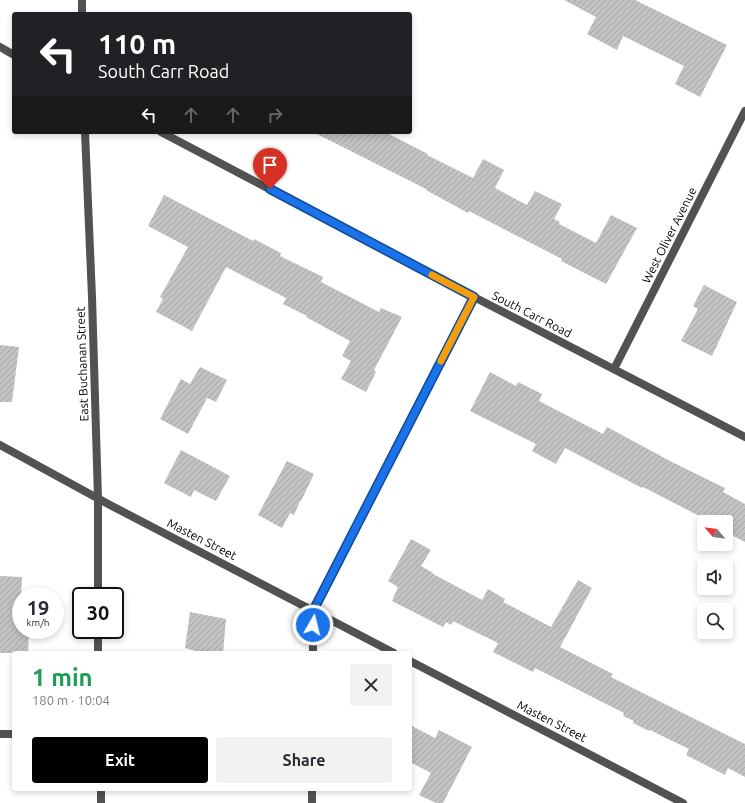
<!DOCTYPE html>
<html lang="en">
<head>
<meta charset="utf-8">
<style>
	:root { --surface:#fff; --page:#f2f2f3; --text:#2b2b33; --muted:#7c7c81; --accent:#000 }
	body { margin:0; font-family:Ubuntu,sans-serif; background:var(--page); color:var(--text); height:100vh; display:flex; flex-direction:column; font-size:15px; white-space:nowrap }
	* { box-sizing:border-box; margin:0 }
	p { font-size:13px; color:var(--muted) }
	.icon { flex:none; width:22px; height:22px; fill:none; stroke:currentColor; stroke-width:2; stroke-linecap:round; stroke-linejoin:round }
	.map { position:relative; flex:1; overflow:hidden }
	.sheet { position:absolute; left:12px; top:651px; width:400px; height:140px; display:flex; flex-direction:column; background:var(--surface); border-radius:4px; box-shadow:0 2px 6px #0003 }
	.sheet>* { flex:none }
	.guide { position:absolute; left:12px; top:12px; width:400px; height:122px; border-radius:4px; box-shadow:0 2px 6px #0003; background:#202124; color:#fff; overflow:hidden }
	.needle { width:26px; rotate:298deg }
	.controls { position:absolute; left:697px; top:515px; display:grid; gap:8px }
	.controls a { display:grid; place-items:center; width:36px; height:36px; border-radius:4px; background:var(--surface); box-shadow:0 2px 6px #0003; font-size:20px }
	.speed { position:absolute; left:12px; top:587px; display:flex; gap:8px; font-size:20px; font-weight:700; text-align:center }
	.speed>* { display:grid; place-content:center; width:52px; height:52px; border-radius:50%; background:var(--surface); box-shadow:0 2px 6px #0003; line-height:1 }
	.speed small { font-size:10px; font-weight:400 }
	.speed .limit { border:2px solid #111; border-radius:6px; background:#fff; color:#111 }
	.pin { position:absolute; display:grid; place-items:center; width:34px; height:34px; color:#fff; margin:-41px -17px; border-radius:50% 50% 50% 0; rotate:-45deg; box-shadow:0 0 4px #0007 }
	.pin .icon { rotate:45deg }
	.me { position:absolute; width:44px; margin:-22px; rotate:8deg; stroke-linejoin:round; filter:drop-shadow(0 0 3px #0008) }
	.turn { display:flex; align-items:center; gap:14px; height:84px; padding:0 20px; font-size:18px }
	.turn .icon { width:52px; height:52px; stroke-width:2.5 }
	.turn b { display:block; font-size:28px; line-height:34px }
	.lanes { display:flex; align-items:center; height:38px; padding:0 20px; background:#0003; justify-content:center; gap:20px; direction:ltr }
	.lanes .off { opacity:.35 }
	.round { display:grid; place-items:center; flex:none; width:42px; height:42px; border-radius:4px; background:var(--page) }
	.head { display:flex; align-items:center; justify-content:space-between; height:68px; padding:0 20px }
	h1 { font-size:24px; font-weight:600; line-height:30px; color:#1e9e55 }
	.cta { display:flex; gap:8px; margin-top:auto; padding:8px 20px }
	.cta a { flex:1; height:46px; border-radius:4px; background:var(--accent); color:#fff; font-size:16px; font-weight:600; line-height:46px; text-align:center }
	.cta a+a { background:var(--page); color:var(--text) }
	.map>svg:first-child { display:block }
</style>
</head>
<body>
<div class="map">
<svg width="745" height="803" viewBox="0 0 745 803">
	<defs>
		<pattern id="building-hatch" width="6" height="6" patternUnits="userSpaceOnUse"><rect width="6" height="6" fill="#c2c2c2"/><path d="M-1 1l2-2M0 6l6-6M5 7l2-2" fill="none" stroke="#a5a5a5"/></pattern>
	</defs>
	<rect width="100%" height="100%" fill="#fff"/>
	<g fill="url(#building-hatch)">
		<path d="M564 0H635L727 45 700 97 675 84 684 66 623 36 617 50 587 34 596 17Z"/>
		<path d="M313 132H385L428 154 427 155 473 178 483 159 504 170 495 188 527 205 535 191 562 204 554 219 560 222 559 224 596 243 611 215 637 228 606 284 561 261 562 259 469 211 468 213 426 190V189Z"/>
		<path d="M164 195 253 241 254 239 281 253 280 256 323 277 321 282 379 312 381 308 402 317 374 370 376 372 366 392 341 379 351 361 342 356 350 341 306 317 307 316 283 304 286 298 226 267 192 331 156 312 163 299 160 297 188 247 148 226Z"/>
		<path d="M704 285 737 302 712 356 681 341 698 309 693 306Z"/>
		<path d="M0 345 19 347 12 402H0Z"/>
		<path d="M200 367 227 380 216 402 207 398 188 434 160 419 181 379 190 384Z"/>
		<path d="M490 372 516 386 518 382 542 394 539 401 603 434 607 427 672 462 725 488 723 492 745 504V542L726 532V522H711L643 487 642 488 565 448 556 464 532 451 536 444 470 411Z"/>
		<path d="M181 450 230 476 216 501 194 490 191 497 164 483Z"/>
		<path d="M287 461 314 474 301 501H300L294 515 290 513 282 528 258 515Z"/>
		<path d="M411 539 431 550 421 566 433 573V574L482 600 488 589 505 599 503 602 551 627 578 580 592 588 560 647 613 674 611 677 745 744V777L728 768 725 775 686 755 689 749 650 730 649 731 633 723 634 721 623 716 624 713 535 668 533 672 493 652 498 643 453 621 451 625 446 622 443 627 392 601 398 587 388 581Z"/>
		<path d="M0 576 22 577 21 596V630H29L28 653H0Z"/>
		<path d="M190 612 226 619 223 653H195L196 651 185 648Z"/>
		<path d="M410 725 435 738 439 730 472 747 443 803H436L419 795 431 773 410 762Z"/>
	</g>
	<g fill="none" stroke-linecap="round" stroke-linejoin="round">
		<g stroke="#525252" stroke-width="8">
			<path d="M82 0V14"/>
			<path d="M0 47 14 55"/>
			<path d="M85 132 92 297 98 499V596"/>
			<path d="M161 132 474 297 745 437"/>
			<path d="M614 369 745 111"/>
			<path d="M0 445 110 505 394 653"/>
			<path d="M98 630V653"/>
			<path d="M313 653V611L474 297"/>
			<path d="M410 661 683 803"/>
			<path d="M0 734H14"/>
			<path d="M101 789V803"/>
			<path d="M312 803V789"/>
		</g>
	</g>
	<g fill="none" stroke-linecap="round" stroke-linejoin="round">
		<g stroke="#114b97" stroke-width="10">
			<path id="route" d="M270 189 474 297 313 611V625"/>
		</g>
		<use href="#route" stroke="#1a73e8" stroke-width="7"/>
		<path stroke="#f59e0b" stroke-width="7" d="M432 275 474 297 441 361"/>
	</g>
	<g text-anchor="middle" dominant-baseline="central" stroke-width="3" stroke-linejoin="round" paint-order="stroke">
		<g font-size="12" fill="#000" stroke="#fff">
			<text transform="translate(669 235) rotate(-63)">West Oliver Avenue</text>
			<text transform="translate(532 314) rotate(27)">South Carr Road</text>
			<text transform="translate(82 364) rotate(-92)">East Buchanan Street</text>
			<text transform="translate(202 539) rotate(27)">Masten Street</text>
			<text transform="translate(552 721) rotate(27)">Masten Street</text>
		</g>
	</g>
</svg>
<div class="controls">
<a><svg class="needle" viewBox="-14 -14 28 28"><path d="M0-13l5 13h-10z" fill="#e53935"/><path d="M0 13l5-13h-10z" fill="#7c7c81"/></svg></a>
<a><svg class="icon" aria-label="sound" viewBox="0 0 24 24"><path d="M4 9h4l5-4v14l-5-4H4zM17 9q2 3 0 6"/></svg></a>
<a><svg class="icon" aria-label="search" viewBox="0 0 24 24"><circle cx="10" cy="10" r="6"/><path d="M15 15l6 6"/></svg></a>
</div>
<div class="speed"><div>19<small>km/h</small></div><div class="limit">30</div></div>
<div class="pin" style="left:270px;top:189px;background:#d93025"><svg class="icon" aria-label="arrive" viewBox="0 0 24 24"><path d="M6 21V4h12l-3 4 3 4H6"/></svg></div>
<svg class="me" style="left:313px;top:625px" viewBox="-20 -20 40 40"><circle r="17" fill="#1a73e8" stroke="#fff" stroke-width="3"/><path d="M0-11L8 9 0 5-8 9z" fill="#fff"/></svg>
<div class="guide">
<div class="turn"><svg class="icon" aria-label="left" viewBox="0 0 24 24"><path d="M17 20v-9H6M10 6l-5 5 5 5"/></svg><div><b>110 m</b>South Carr Road</div></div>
<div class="lanes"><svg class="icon" aria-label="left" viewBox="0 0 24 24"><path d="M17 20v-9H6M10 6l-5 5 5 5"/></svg><svg class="icon off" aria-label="ahead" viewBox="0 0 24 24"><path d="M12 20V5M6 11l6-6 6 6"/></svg><svg class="icon off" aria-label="ahead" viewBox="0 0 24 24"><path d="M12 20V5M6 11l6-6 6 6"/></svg><svg class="icon off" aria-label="right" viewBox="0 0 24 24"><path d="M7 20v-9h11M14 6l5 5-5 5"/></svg></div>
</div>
<section class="sheet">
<div class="head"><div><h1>1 min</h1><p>180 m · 10:04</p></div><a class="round"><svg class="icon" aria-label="close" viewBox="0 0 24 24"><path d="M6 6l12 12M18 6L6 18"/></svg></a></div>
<div class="cta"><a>Exit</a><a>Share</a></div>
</section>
</div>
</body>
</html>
